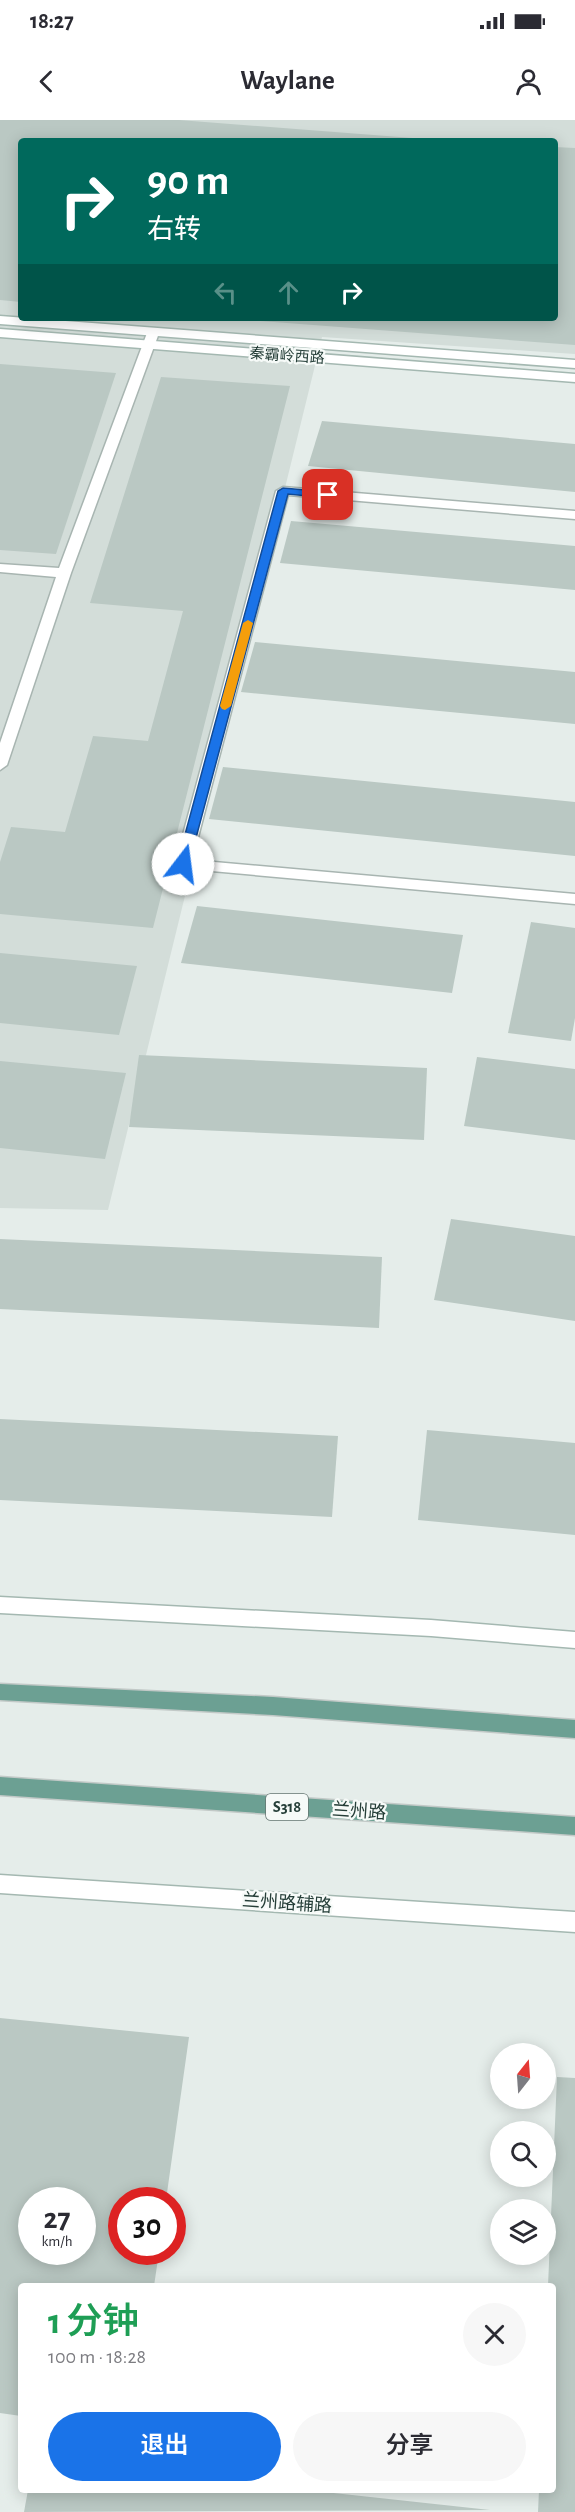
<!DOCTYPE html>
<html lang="zh">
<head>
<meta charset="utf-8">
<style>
	:root { --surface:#fff; --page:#f7f7f7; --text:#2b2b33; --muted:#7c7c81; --accent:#1a73e8 }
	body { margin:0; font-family:"Alegreya Sans","Noto Sans SC",sans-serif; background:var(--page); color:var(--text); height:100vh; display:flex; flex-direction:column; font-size:22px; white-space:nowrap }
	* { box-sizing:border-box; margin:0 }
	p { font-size:20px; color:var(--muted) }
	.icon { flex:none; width:33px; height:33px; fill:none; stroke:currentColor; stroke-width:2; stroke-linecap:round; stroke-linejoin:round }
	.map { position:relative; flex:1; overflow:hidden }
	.drawer { position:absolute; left:18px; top:2163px; width:538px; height:210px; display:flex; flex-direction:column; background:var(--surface); border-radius:6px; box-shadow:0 3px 15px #0003 }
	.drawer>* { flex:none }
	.top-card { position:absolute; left:18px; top:18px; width:540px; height:183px; border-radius:6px; box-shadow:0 3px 15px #0003; background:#00695c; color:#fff; overflow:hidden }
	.needle { width:39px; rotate:17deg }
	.fabs { position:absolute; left:490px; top:1923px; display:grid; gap:12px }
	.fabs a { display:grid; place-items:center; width:66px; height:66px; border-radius:50%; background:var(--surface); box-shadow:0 3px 15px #0003; font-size:30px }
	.speed { position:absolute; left:18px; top:2067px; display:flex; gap:12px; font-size:30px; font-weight:700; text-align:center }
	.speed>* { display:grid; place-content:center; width:78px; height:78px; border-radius:50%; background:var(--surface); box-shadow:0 3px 15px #0003; line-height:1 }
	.speed small { font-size:15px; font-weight:400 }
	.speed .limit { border:9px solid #d22; background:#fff; color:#111 }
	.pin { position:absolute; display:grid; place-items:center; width:51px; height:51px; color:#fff; margin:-26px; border-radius:12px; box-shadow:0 3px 9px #0006 }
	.me { position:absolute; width:66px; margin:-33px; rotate:15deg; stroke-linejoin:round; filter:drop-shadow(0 0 4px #0008) }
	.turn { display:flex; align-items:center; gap:21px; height:126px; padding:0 30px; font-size:27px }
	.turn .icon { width:78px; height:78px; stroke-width:2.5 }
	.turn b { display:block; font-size:42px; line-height:51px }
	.lanes { display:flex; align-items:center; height:57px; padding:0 30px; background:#0003; justify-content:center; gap:30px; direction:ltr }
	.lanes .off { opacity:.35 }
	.round { display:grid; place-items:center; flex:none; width:63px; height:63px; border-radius:32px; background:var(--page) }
	.headline { display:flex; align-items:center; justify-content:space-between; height:102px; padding:0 30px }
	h1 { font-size:36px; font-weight:600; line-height:45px; color:#1e9e55 }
	.button { display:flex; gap:12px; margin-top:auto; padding:12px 30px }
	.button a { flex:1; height:69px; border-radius:36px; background:var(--accent); color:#fff; font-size:24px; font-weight:600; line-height:69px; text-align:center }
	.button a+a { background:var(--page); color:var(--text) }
	.status { display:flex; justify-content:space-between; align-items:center; height:42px; padding:0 30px; background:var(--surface); direction:ltr }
	.status svg { height:16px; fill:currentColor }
	header { display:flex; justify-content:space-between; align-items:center; height:78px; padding:0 30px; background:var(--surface); font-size:27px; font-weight:600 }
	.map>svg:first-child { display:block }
</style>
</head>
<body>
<div class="status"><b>18:27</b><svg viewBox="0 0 49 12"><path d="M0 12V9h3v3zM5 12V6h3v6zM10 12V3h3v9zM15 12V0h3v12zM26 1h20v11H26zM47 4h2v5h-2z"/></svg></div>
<header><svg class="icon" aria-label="back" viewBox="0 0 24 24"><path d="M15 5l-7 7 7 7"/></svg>Waylane<svg class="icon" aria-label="person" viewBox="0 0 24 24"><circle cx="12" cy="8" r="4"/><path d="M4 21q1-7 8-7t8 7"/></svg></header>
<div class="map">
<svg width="575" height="2392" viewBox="0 0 575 2392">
	<rect width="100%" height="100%" fill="#e5edea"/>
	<path fill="#d3ddd9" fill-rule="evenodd" d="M0 0H575V234L322 217 108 1090 0 1088ZM21 21H555V198H21Z"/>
	<g fill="#bac8c3" fill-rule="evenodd">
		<path d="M0 0H179L451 21H21V182L0 180Z"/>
		<path d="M555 27 575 28V225L247 200 555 198Z"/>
		<path d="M0 244 116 253 56 434 0 430Z"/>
		<path d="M161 257 290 266 153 808 0 794V742L11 707 65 712 93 616 148 621 183 491 90 483Z"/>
		<path d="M322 301 575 324V372L308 346Z"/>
		<path d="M291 401 575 426V470L280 443Z"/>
		<path d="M255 522 575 552V604L241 572Z"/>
		<path d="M223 647 575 682V736L209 699Z"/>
		<path d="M197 786 463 815 452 873 181 843Z"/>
		<path d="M531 802 575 808V898L571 921 508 913Z"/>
		<path d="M0 833 137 846 119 915 0 903Z"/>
		<path d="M139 935 427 948 424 1020 129 1007Z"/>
		<path d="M477 937 575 949V1020L464 1006Z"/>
		<path d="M0 941 126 953 105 1039 0 1028Z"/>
		<path d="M451 1099 575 1116V1201L434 1180Z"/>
		<path d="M0 1119 382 1137 379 1208 0 1189Z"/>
		<path d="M0 1299 338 1316 332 1397 0 1380Z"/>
		<path d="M427 1310 575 1323V1415L418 1400Z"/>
		<path d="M0 1898 189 1917 166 2080H122V2132H159L154 2166H21V2296L0 2293ZM32 2080H82V2132H32Z"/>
		<path d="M557 1957 575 1958V2392H538L539 2370H554V2166H548Z"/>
		<path d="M28 2370H306L490 2390 24 2392Z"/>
	</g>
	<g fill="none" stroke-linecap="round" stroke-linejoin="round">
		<g stroke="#a8b5b1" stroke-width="3">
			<path id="lane" d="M153 209 159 213 71 453 7 645 0 650V623L56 457 0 452V444L59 448 147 213Z"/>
		</g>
		<g stroke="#a8b5b1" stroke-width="3">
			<path id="street" d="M283 367 575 391V399L288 375 192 740 575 774V784L178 748 175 744 276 371Z"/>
		</g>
		<g stroke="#a4b8b1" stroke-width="3">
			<g id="secondary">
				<path d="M0 196 575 240V248L0 204Z"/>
				<path d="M0 209 575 254V262L0 217Z"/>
				<path d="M0 1477 431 1500 575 1512V1528L431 1516 0 1493Z"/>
				<path d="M0 1755 575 1792V1812L0 1773Z"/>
			</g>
		</g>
		<g stroke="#c2c9c7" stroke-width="3">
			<g id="primary">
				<path d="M0 1564 273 1577 575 1600V1618L273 1595 0 1580Z"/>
				<path d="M0 1657 575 1697V1715L0 1675Z"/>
			</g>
		</g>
		<use href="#lane" fill="#fff" fill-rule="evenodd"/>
		<use href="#street" fill="#fff" fill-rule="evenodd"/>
		<use href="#secondary" fill="#fff" fill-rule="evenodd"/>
		<use href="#primary" fill="#6ca093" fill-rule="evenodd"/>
	</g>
	<path fill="#1a73e8" stroke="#114b97" stroke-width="1.5" d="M283 368 328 372 333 375 328 378 288 374 189 744 187 747H179L177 744 278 371Z"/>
	<path fill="#f59e0b" d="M248 500 253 503 231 586 225 590 222 589 220 586 243 503Z"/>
	<g text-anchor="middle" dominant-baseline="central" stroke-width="4.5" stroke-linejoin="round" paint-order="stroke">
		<g font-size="15" fill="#253e38" stroke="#f6faf8">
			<text transform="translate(287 236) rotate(4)">秦霸岭西路</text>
		</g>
		<rect fill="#f6faf8" stroke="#647672" stroke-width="1.5" x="266" y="1674" width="42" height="26" rx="4.5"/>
		<g font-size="16" font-weight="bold" fill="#253e38">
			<text x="287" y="1687">S318</text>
		</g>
		<g font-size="18" fill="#253e38" stroke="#f6faf8">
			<text transform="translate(359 1692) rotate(4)">兰州路</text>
			<text transform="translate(287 1784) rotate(4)">兰州路辅路</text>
		</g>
	</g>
</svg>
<div class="fabs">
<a><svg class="needle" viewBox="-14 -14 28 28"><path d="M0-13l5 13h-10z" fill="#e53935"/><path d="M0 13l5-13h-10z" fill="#7c7c81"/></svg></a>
<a><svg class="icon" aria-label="search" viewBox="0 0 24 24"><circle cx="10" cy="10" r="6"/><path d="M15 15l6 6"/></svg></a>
<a><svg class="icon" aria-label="layers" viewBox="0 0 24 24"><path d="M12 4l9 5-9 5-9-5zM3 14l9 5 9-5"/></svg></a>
</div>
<div class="speed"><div>27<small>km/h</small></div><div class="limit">30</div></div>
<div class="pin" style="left:328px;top:375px;background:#d93025"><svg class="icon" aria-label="arrive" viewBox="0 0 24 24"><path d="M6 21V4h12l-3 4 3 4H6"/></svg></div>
<svg class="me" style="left:183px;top:744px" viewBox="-20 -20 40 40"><circle r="19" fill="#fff"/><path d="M0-13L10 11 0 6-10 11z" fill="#1a73e8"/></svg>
<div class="top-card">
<div class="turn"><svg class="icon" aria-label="right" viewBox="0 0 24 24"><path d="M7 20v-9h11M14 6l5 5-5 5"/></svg><div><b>90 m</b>右转</div></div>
<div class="lanes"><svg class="icon off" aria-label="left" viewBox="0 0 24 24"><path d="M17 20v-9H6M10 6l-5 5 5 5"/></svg><svg class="icon off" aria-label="ahead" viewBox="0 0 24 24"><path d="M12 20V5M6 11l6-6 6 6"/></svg><svg class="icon" aria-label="right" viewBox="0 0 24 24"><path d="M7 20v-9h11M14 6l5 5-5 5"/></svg></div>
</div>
<section class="drawer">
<div class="headline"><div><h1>1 分钟</h1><p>100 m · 18:28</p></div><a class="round"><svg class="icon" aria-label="close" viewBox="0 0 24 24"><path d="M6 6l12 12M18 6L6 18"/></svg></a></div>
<div class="button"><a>退出</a><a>分享</a></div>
</section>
</div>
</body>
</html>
